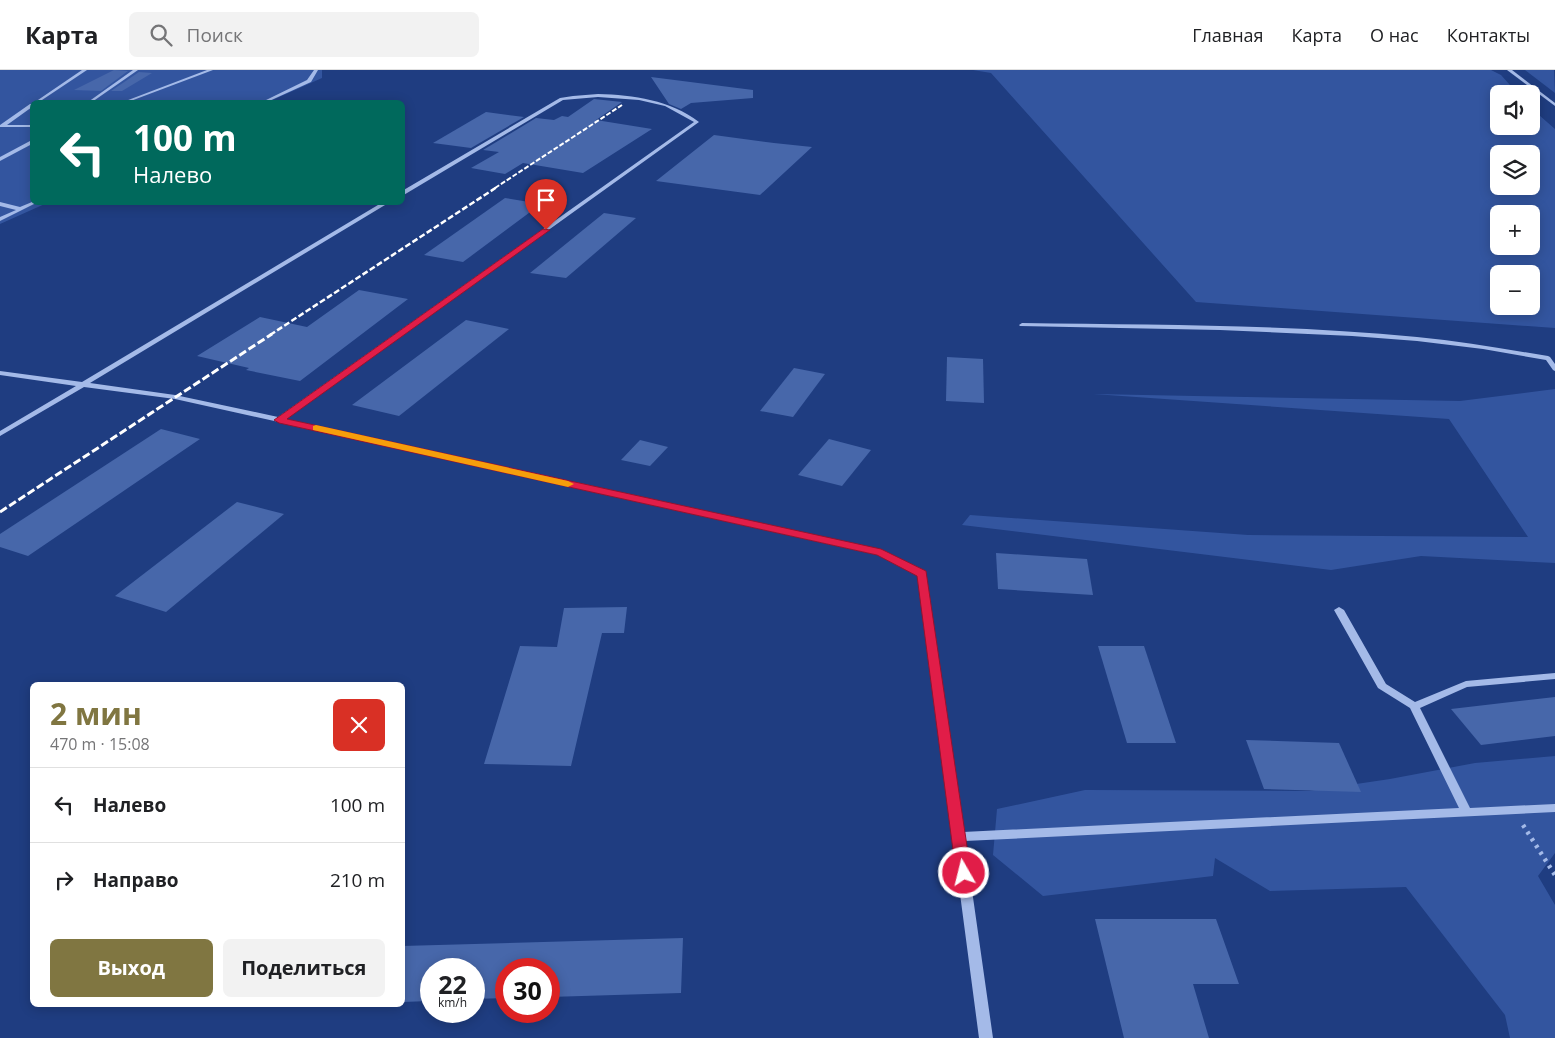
<!DOCTYPE html>
<html lang="ru">
<head>
<meta charset="utf-8">
<style>
	:root { --surface:#fff; --page:#f2f2f2; --text:#202124; --muted:#757577; --line:#e0e0e0; --accent:#807641 }
	body { margin:0; font-family:"Open Sans",sans-serif; background:var(--page); color:var(--text); height:100vh; display:flex; flex-direction:column; font-size:19px; white-space:nowrap }
	* { box-sizing:border-box; margin:0 }
	p { font-size:16px; color:var(--muted) }
	.icon { flex:none; width:28px; height:28px; fill:none; stroke:currentColor; stroke-width:2; stroke-linecap:round; stroke-linejoin:round }
	.map { position:relative; flex:1; overflow:hidden }
	.sheet { position:absolute; left:30px; top:612px; width:375px; height:325px; display:flex; flex-direction:column; background:var(--surface); border-radius:8px; box-shadow:0 2px 12px #0003 }
	.sheet>* { flex:none }
	.banner { position:absolute; left:30px; top:30px; width:375px; height:105px; border-radius:8px; box-shadow:0 2px 12px #0003; background:#00695c; color:#fff; overflow:hidden }
	.fabs { position:absolute; left:1490px; top:15px; display:grid; gap:10px }
	.fabs a { display:grid; place-items:center; width:50px; height:50px; border-radius:8px; background:var(--surface); box-shadow:0 2px 12px #0003; font-size:25px }
	.speed { position:absolute; left:420px; top:888px; display:flex; gap:10px; font-size:25px; font-weight:700; text-align:center }
	.speed>* { display:grid; place-content:center; width:65px; height:65px; border-radius:50%; background:var(--surface); box-shadow:0 2px 12px #0003; line-height:1 }
	.speed small { font-size:12px; font-weight:400 }
	.speed .limit { border:8px solid #d22; background:#fff; color:#111 }
	.pin { position:absolute; display:grid; place-items:center; width:42px; height:42px; color:#fff; margin:-51px -21px; border-radius:50% 50% 50% 0; rotate:-45deg; box-shadow:0 0 5px #0007 }
	.pin .icon { rotate:45deg }
	.me { position:absolute; width:55px; margin:-28px; rotate:352deg; stroke-linejoin:round; filter:drop-shadow(0 0 4px #0008) }
	.turn { display:flex; align-items:center; gap:18px; height:105px; padding:0 20px; font-size:22px }
	.turn .icon { width:65px; height:65px; stroke-width:2.5 }
	.turn b { display:block; font-size:35px; line-height:42px }
	.round { display:grid; place-items:center; flex:none; width:52px; height:52px; border-radius:8px; background:var(--page) }
	.overview { display:flex; align-items:center; justify-content:space-between; height:85px; padding:0 20px }
	h1 { font-size:30px; font-weight:700; line-height:38px; color:var(--accent) }
	.action { display:flex; gap:10px; margin-top:auto; padding:10px 20px }
	.action a { flex:1; height:58px; border-radius:8px; background:var(--accent); color:#fff; font-size:20px; font-weight:700; line-height:58px; text-align:center }
	.action a+a { background:var(--page); color:var(--text) }
	ul { padding:0; list-style:none }
	li { display:flex; align-items:center; gap:15px; height:75px; padding:0 20px; border-top:1px solid var(--line) }
	li div { flex:1 }
	li b { display:block; font-size:19px }
	li em { font-style:normal }
	header { display:flex; align-items:center; gap:30px; box-sizing:border-box; height:70px; padding:0 25px; background:var(--surface); border-bottom:1px solid var(--line) }
	header strong { font-size:24px }
	nav { display:flex; gap:28px; margin-inline-start:auto; font-size:18px }
	.search { width:350px; height:45px; background:var(--page); display:flex; align-items:center; gap:12px; box-sizing:border-box; padding:0 18px; border-radius:8px; color:var(--muted); font-size:19px }
	.map>svg:first-child { display:block }
</style>
</head>
<body>
<header>
<strong>Карта</strong>
<div class="search"><svg class="icon" aria-label="search" viewBox="0 0 24 24"><circle cx="10" cy="10" r="6"/><path d="M15 15l6 6"/></svg>Поиск</div>
<nav><a>Главная</a><a>Карта</a><a>О нас</a><a>Контакты</a></nav>
</header>
<div class="map">
<svg width="1555" height="968" viewBox="0 0 1555 968">
	<rect width="100%" height="100%" fill="#1f3d81"/>
	<g fill="#33559f" fill-rule="evenodd">
		<path d="M0 0H322V8L268 32H32V132L47 133 0 154Z"/>
		<path d="M973 0H1491L1501 5 1518 24H1499V56H1531V38L1555 59V258L1196 232 991 3ZM1499 84H1531V116H1499ZM1499 144H1531V176H1499ZM1499 204H1531V236H1499Z"/>
		<path d="M1525 0H1554L1555 23Z"/>
		<path d="M1555 319V493L1421 486 1331 500 962 455 970 445 1248 465 1528 467 1449 349 1093 324 1460 331Z"/>
		<path d="M1555 686V783L1538 806 1555 835V968H1510L1505 945 1406 817 1270 821 1215 788 1213 806 1043 826 993 785 997 739 1085 720 1309 721 1390 709 1475 693Z"/>
	</g>
	<g fill="#4767aa">
		<path d="M114 0 128 1 101 21 74 20Z"/>
		<path d="M139 2 152 3 122 21H111Z"/>
		<path d="M651 7 753 20V28L691 33 681 39 669 34Z"/>
		<path d="M594 29 622 32 596 50 652 59 583 103 523 93 505 104 471 98 499 82 483 80 536 48 554 50 562 46 568 47Z"/>
		<path d="M486 42 524 47 471 78 433 73Z"/>
		<path d="M714 65 774 73 812 77 760 125 656 111Z"/>
		<path d="M505 128 541 134 463 192 424 185Z"/>
		<path d="M604 143 636 148 566 208 530 203Z"/>
		<path d="M359 220 408 229 300 311 246 300 249 298 197 286 260 247 307 257Z"/>
		<path d="M466 250 509 259 399 346 352 335Z"/>
		<path d="M947 287 983 289 984 333 946 331Z"/>
		<path d="M794 298 825 304 793 347 760 341Z"/>
		<path d="M161 359 200 369 28 486 0 477V464Z"/>
		<path d="M829 369 871 380 842 416 798 405Z"/>
		<path d="M640 370 668 377 650 396 621 390Z"/>
		<path d="M237 432 284 444 166 542 115 526Z"/>
		<path d="M996 483 1087 489 1093 525 998 519Z"/>
		<path d="M627 537 624 563H602L571 696 484 694 520 576 557 577 564 538Z"/>
		<path d="M1098 576H1144L1176 673H1127Z"/>
		<path d="M1555 627V666L1481 675 1451 639Z"/>
		<path d="M1246 670 1339 673 1361 722 1264 719Z"/>
		<path d="M1095 849H1216L1239 914H1193L1209 968H1124Z"/>
		<path d="M683 868 681 923 549 927V899H506V928L474 929V899H431V931L402 932V876Z"/>
	</g>
	<g fill="none" stroke-linecap="round" stroke-linejoin="round">
		<path stroke="#a4bae8" stroke-width="4.5" stroke-dasharray="3 5" stroke-linecap="butt" d="M1523 755 1555 805"/>
		<g fill="#a4bae8" fill-rule="evenodd">
			<path d="M82 0H87L39 32H35Z"/>
			<path d="M133 0H138L92 32H88Z"/>
			<path d="M207 0H213L128 32H123Z"/>
			<path d="M314 0H318L311 12 267 32H262L307 10Z"/>
			<path d="M1507 0H1512L1555 33V36Z"/>
			<path d="M598 24C634 25 670 30 699 52L285 349 881 480 925 502 963 762 1459 738 1410 638 1378 618 1334 540 1339 537 1344 540 1386 614 1415 632 1466 611 1555 603V609L1467 617 1420 638 1470 738 1555 734V742L965 771 993 968H979L918 505 878 485 175 329 84 317 0 366V361L76 316 0 305V301L82 312 383 132H390L90 313 175 325 278 347 694 52 665 36 639 30 598 27 563 30 402 126V121L560 28 573 26Z"/>
			<path d="M30 34H32V37L7 55H32V57H0V55Z"/>
			<path d="M30 71H32V74L0 91V87Z"/>
			<path d="M0 132 20 137 32 132H38L0 151V147L16 140 0 136Z"/>
			<path d="M1022 253C1154 255 1285 254 1417 267 1461 271 1504 279 1548 286L1550 287 1555 294V301L1553 300 1546 290 1483 279 1417 271 1352 266 1220 260 1020 256 1019 255Z"/>
		</g>
		<path stroke="#fff" stroke-width="2" stroke-dasharray="5 2" stroke-linecap="butt" d="M495 118 622 35"/>
		<path stroke="#fff" stroke-width="2.5" stroke-dasharray="6 2.5" stroke-linecap="butt" d="M270 265 497 117"/>
		<path stroke="#fff" stroke-width="3" stroke-dasharray="8 3" stroke-linecap="butt" d="M0 442 272 264"/>
	</g>
	<path fill="#e11d48" stroke="#92132f" d="M543 159 550 160 287 349 881 479 926 501 971 803 969 808 964 809 958 808 956 803 917 506 877 485 279 353 274 350Z"/>
	<path fill="#f59e0b" d="M316 355 568 411 574 414 568 417 313 360V356Z"/>
</svg>
<div class="fabs">
<a><svg class="icon" aria-label="sound" viewBox="0 0 24 24"><path d="M4 9h4l5-4v14l-5-4H4zM17 9q2 3 0 6"/></svg></a>
<a><svg class="icon" aria-label="layers" viewBox="0 0 24 24"><path d="M12 4l9 5-9 5-9-5zM3 14l9 5 9-5"/></svg></a>
<a>+</a>
<a>−</a>
</div>
<div class="speed"><div>22<small>km/h</small></div><div class="limit">30</div></div>
<div class="pin" style="left:546px;top:160px;background:#d93025"><svg class="icon" aria-label="arrive" viewBox="0 0 24 24"><path d="M6 21V4h12l-3 4 3 4H6"/></svg></div>
<svg class="me" style="left:964px;top:803px" viewBox="-20 -20 40 40"><circle r="17" fill="#e11d48" stroke="#fff" stroke-width="3"/><path d="M0-11L8 9 0 5-8 9z" fill="#fff"/></svg>
<div class="banner">
<div class="turn"><svg class="icon" aria-label="left" viewBox="0 0 24 24"><path d="M17 20v-9H6M10 6l-5 5 5 5"/></svg><div><b>100 m</b>Налево</div></div>
</div>
<section class="sheet">
<div class="overview"><div><h1>2 мин</h1><p>470 m · 15:08</p></div><a class="round" style="background:#d93025;color:#fff"><svg class="icon" aria-label="close" viewBox="0 0 24 24"><path d="M6 6l12 12M18 6L6 18"/></svg></a></div>
<ul>
<li><svg class="icon" aria-label="left" viewBox="0 0 24 24"><path d="M17 20v-9H6M10 6l-5 5 5 5"/></svg><div><b>Налево</b></div><em>100 m</em></li>
<li><svg class="icon" aria-label="right" viewBox="0 0 24 24"><path d="M7 20v-9h11M14 6l5 5-5 5"/></svg><div><b>Направо</b></div><em>210 m</em></li>
</ul>
<div class="action"><a>Выход</a><a>Поделиться</a></div>
</section>
</div>
</body>
</html>
